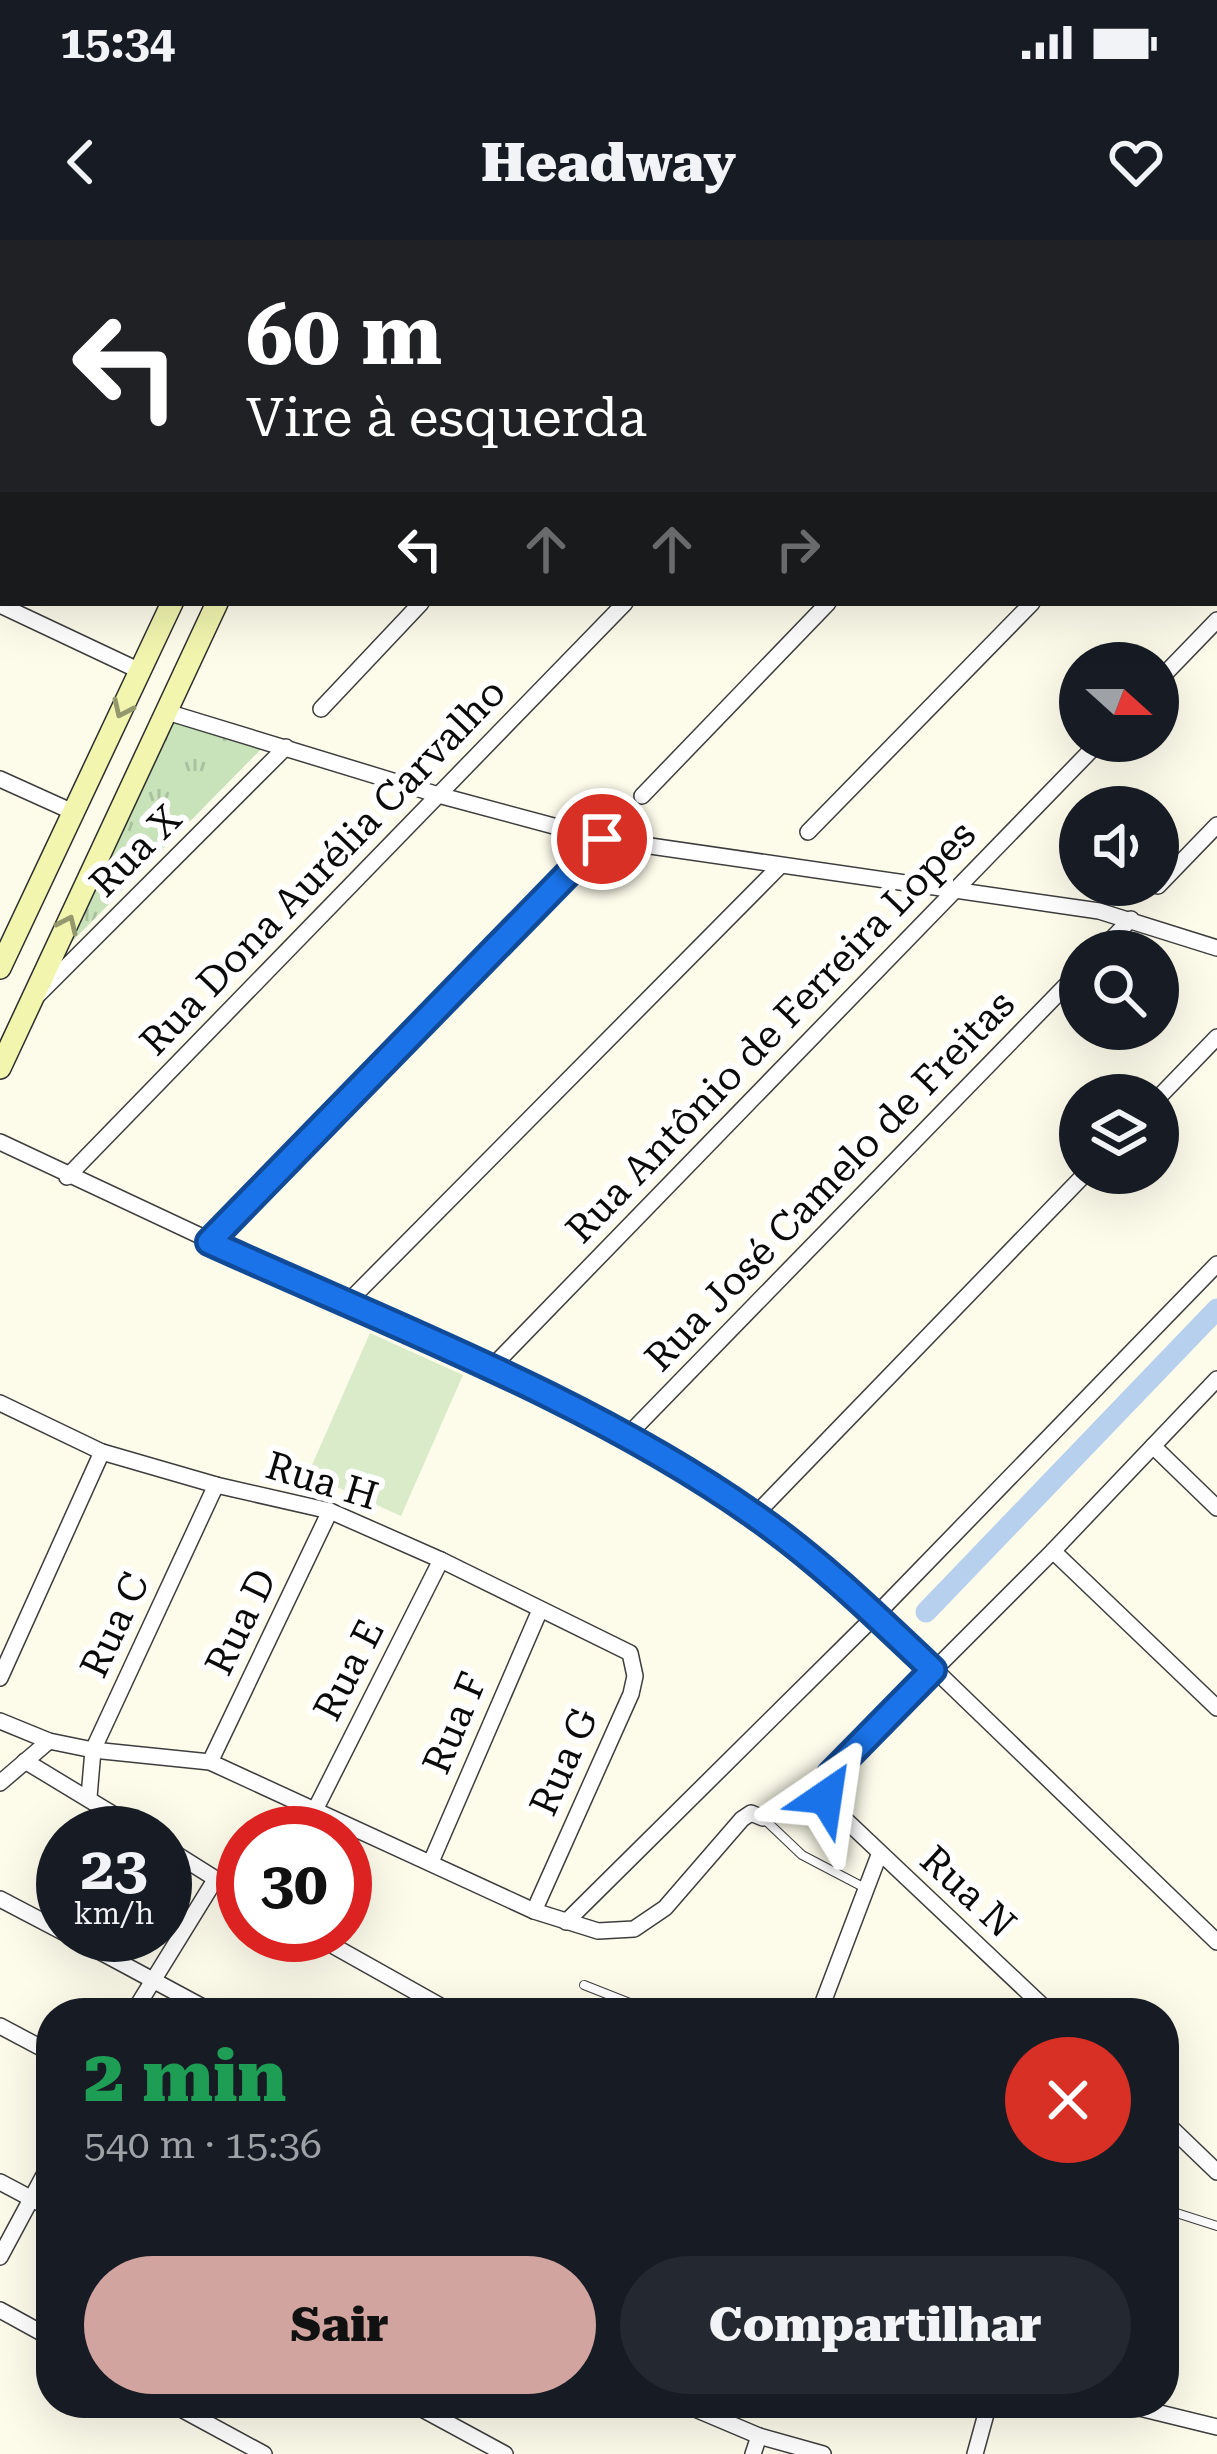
<!DOCTYPE html>
<html lang="pt">
<head>
<meta charset="utf-8">
<style>
	:root { --surface:#171b24; --page:#242831; --text:#f1f3f6; --muted:#9ea1a6; --accent:#d1a49f }
	body { margin:0; font-family:"Roboto Serif",serif; background:var(--page); color:var(--text); height:100vh; display:flex; flex-direction:column; font-size:45px; white-space:nowrap }
	* { box-sizing:border-box; margin:0 }
	p { font-size:39px; color:var(--muted) }
	.icon { flex:none; width:66px; height:66px; fill:none; stroke:currentColor; stroke-width:2; stroke-linecap:round; stroke-linejoin:round }
	.map { position:relative; flex:1; overflow:hidden }
	.drawer { position:absolute; left:36px; top:1758px; width:1143px; height:420px; display:flex; flex-direction:column; background:var(--surface); border-radius:48px; box-shadow:0 12px 48px #0002 }
	.drawer>* { flex:none }
	.banner { position:absolute; left:0px; top:0px; width:1218px; height:366px; box-shadow:0 12px 48px #0002; background:#202124; color:#fff; overflow:hidden }
	.needle { width:78px; rotate:111deg }
	.buttons { position:absolute; left:1059px; top:402px; display:grid; gap:24px }
	.buttons a { display:grid; place-items:center; width:120px; height:120px; border-radius:50%; background:var(--surface); box-shadow:0 12px 48px #0002; font-size:60px }
	.speed { position:absolute; left:36px; top:1566px; display:flex; gap:24px; font-size:60px; font-weight:700; text-align:center }
	.speed>* { display:grid; place-content:center; width:156px; height:156px; border-radius:50%; background:var(--surface); box-shadow:0 12px 48px #0002; line-height:1 }
	.speed small { font-size:30px; font-weight:400 }
	.speed .limit { border:18px solid #d22; background:#fff; color:#111 }
	.pin { position:absolute; display:grid; place-items:center; width:102px; height:102px; color:#fff; margin:-51px; border:6px solid #fff; border-radius:50%; box-shadow:0 3px 12px #0007 }
	.me { position:absolute; width:132px; margin:-66px; rotate:32deg; stroke-linejoin:round; filter:drop-shadow(0 0 9px #0008) }
	.turn { display:flex; align-items:center; gap:42px; height:252px; padding:0 48px; font-size:54px }
	.turn .icon { width:156px; height:156px; stroke-width:2.5 }
	.turn b { display:block; font-size:84px; line-height:102px }
	.lanes { display:flex; align-items:center; height:114px; padding:0 48px; background:#0003; justify-content:center; gap:60px; direction:ltr }
	.lanes .off { opacity:.35 }
	.round { display:grid; place-items:center; flex:none; width:126px; height:126px; border-radius:63px; background:var(--page) }
	.headline { display:flex; align-items:center; justify-content:space-between; height:204px; padding:0 48px }
	h1 { font-size:72px; font-weight:800; line-height:90px; color:#1e9e55 }
	.action { display:flex; gap:24px; margin-top:auto; padding:24px 48px }
	.action a { flex:1; height:138px; border-radius:72px; background:var(--accent); color:#111; font-size:48px; font-weight:800; line-height:138px; text-align:center }
	.action a+a { background:var(--page); color:var(--text) }
	.status { display:flex; justify-content:space-between; align-items:center; height:84px; padding:0 60px; background:var(--surface); direction:ltr }
	.status svg { height:33px; fill:currentColor }
	header { display:flex; justify-content:space-between; align-items:center; height:156px; padding:0 48px; background:var(--surface); font-size:54px; font-weight:800 }
	.map>svg:first-child { display:block }
</style>
</head>
<body>
<div class="status"><b>15:34</b><svg viewBox="0 0 49 12"><path d="M0 12V9h3v3zM5 12V6h3v6zM10 12V3h3v9zM15 12V0h3v12zM26 1h20v11H26zM47 4h2v5h-2z"/></svg></div>
<header><svg class="icon" aria-label="back" viewBox="0 0 24 24"><path d="M15 5l-7 7 7 7"/></svg>Headway<svg class="icon" aria-label="heart" viewBox="0 0 24 24"><path d="M12 20l-8-8c-3-5 5-10 8-4 3-6 11-1 8 4z"/></svg></header>
<div class="map">
<svg width="1217" height="2214" viewBox="0 0 1217 2214">
	<defs>
		<pattern id="park-tufts" width="24" height="20" patternUnits="userSpaceOnUse" patternTransform="scale(3)"><rect width="24" height="20" fill="#c8e2ba"/><path d="M3 7l-1-3M5 7V3M7 7l1-3M15 17l-1-3M17 17v-4M19 17l1-3" fill="none" stroke="#aac19f"/></pattern>
	</defs>
	<rect width="100%" height="100%" fill="#fdfceb"/>
	<path fill="url(#park-tufts)" d="M170 475 265 505 52 722Z"/>
	<path fill="#daebca" d="M370 1093 463 1135 401 1276 308 1234Z"/>
	<g fill="none" stroke-linecap="round" stroke-linejoin="round">
		<path stroke="#b6d0ee" stroke-width="21" d="M926 1372 1217 1069"/>
		<g stroke="#3e3e3e" stroke-width="10">
			<g id="lane">
				<path d="M763 1578 802 1615 865 1648"/>
				<path d="M584 1745 655 1773"/>
				<path d="M1164 1969 1217 1986"/>
			</g>
		</g>
		<g stroke="#3e3e3e" stroke-width="18">
			<g id="street">
				<path d="M476 0 477 3"/>
				<path d="M1215 106H1217"/>
				<path d="M0 165 3 159"/>
				<path d="M1215 176 1217 174"/>
				<path d="M0 200 3 201"/>
				<path d="M0 365 140 431"/>
				<path d="M1158 441 1217 380"/>
				<path d="M321 469 421 363"/>
				<path d="M167 472 442 556 602 599 1099 671 1217 708"/>
				<path d="M0 539 73 572"/>
				<path d="M642 556 828 363"/>
				<path d="M808 592 1032 363"/>
				<path d="M1158 646 1217 585"/>
				<path d="M1100 711 1131 679"/>
				<path d="M38 755 286 507"/>
				<path d="M1158 858 1217 797"/>
				<path d="M0 902 627 1196 755 1275 877 1374 1217 1702"/>
				<path d="M67 937 625 363"/>
				<path d="M209 1002 602 599"/>
				<path d="M346 1064 779 627"/>
				<path d="M490 1129 1100 501"/>
				<path d="M0 1163 102 1212 216 1245 330 1271 441 1320 630 1413 635 1436 631 1454 534 1671"/>
				<path d="M627 1196 1080 731"/>
				<path d="M1153 1206 1217 1268"/>
				<path d="M755 1275 1086 933"/>
				<path d="M1053 1311 1217 1468"/>
				<path d="M0 1438 102 1212"/>
				<path d="M0 1481 49 1501 93 1510 210 1522 534 1671 598 1691 634 1689 665 1668 742 1579 751 1573 763 1578"/>
				<path d="M25 1521 144 1593"/>
				<path d="M210 1522 330 1271"/>
				<path d="M0 1543 49 1501"/>
				<path d="M89 1557 93 1510 216 1245"/>
				<path d="M315 1570 441 1320"/>
				<path d="M165 1607 243 1656"/>
				<path d="M431 1622 540 1370"/>
				<path d="M0 1659 63 1692"/>
				<path d="M566 1682 877 1374 1217 1024"/>
				<path d="M69 1695 214 1773"/>
				<path d="M314 1695 453 1773"/>
				<path d="M133 1773 215 1640"/>
				<path d="M819 1773 879 1615"/>
				<path d="M1050 1773 833 1568 826 1557V1546L838 1526 1053 1311 1217 1139"/>
				<path d="M0 1786 51 1813"/>
				<path d="M1164 1881 1217 1932"/>
				<path d="M0 1942 51 1969"/>
				<path d="M0 2017 51 1922"/>
				<path d="M0 2070 51 2098"/>
				<path d="M170 2163 264 2214"/>
				<path d="M411 2163 505 2214"/>
				<path d="M681 2163 759 2196 823 2214"/>
				<path d="M1119 2163 1217 2187"/>
				<path d="M753 2214 759 2196"/>
				<path d="M975 2214 989 2163"/>
			</g>
		</g>
		<g stroke="#2d2d2d" stroke-width="24">
			<g id="secondary">
				<path d="M0 728 172 363"/>
				<path d="M0 828 217 363"/>
			</g>
		</g>
		<g stroke="#1c1c1c" stroke-width="27">
			<g id="primary">
				<path d="M942 3H1163"/>
				<path d="M1215 7H1217"/>
				<path d="M0 29H3"/>
			</g>
		</g>
		<use href="#lane" stroke="#fff" stroke-width="8"/>
		<use href="#street" stroke="#fff" stroke-width="15"/>
		<use href="#secondary" stroke="#f1f5ae" stroke-width="21"/>
		<use href="#primary" stroke="#e7de71" stroke-width="24"/>
	</g>
	<defs><path id="oneway-chevron" d="M-2-3.5L2.5 0L-2 3.5" fill="none" stroke-width="1.6" stroke-linecap="round" stroke-linejoin="round" transform="scale(3)"/></defs>
	<g stroke="#95976d">
		<use href="#oneway-chevron" transform="translate(122 469) rotate(115)"/>
		<use href="#oneway-chevron" transform="translate(68 684) rotate(-65)"/>
	</g>
	<g fill="none" stroke-linecap="round" stroke-linejoin="round">
		<g stroke="#114b97" stroke-width="30">
			<path id="route" d="M602 599 209 1002C389 1084 593 1161 754 1275 819 1320 876 1376 933 1430L830 1535 826 1557"/>
		</g>
		<use href="#route" stroke="#1a73e8" stroke-width="21"/>
	</g>
	<g text-anchor="middle" dominant-baseline="central" stroke-width="12" stroke-linejoin="round" paint-order="stroke">
		<g font-size="39" fill="#0b0b0b" stroke="#fff">
			<text transform="translate(136 611) rotate(-45)">Rua X</text>
			<text transform="translate(323 627) rotate(-46)">Rua Dona Aurélia Carvalho</text>
			<text transform="translate(771 792) rotate(-46)">Rua Antônio de Ferreira Lopes</text>
			<text transform="translate(830 941) rotate(-46)">Rua José Camelo de Freitas</text>
			<text transform="translate(322 1241) rotate(17)">Rua H</text>
			<text transform="translate(241 1382) rotate(-64)">Rua D</text>
			<text transform="translate(115 1385) rotate(-65)">Rua C</text>
			<text transform="translate(349 1430) rotate(-63)">Rua E</text>
			<text transform="translate(455 1483) rotate(-67)">Rua F</text>
			<text transform="translate(564 1522) rotate(-66)">Rua G</text>
			<text transform="translate(968 1652) rotate(43)">Rua N</text>
		</g>
	</g>
</svg>
<div class="buttons">
<a><svg class="needle" viewBox="-14 -14 28 28"><path d="M0-13l5 13h-10z" fill="#e53935"/><path d="M0 13l5-13h-10z" fill="#9ea1a6"/></svg></a>
<a><svg class="icon" aria-label="sound" viewBox="0 0 24 24"><path d="M4 9h4l5-4v14l-5-4H4zM17 9q2 3 0 6"/></svg></a>
<a><svg class="icon" aria-label="search" viewBox="0 0 24 24"><circle cx="10" cy="10" r="6"/><path d="M15 15l6 6"/></svg></a>
<a><svg class="icon" aria-label="layers" viewBox="0 0 24 24"><path d="M12 4l9 5-9 5-9-5zM3 14l9 5 9-5"/></svg></a>
</div>
<div class="speed"><div>23<small>km/h</small></div><div class="limit">30</div></div>
<div class="pin" style="left:602px;top:599px;background:#d93025"><svg class="icon" aria-label="arrive" viewBox="0 0 24 24"><path d="M6 21V4h12l-3 4 3 4H6"/></svg></div>
<svg class="me" style="left:826px;top:1557px" viewBox="-20 -20 40 40"><path d="M0-17L14 15 0 8-14 15z" fill="#1a73e8" stroke="#fff" stroke-width="4"/></svg>
<div class="banner">
<div class="turn"><svg class="icon" aria-label="left" viewBox="0 0 24 24"><path d="M17 20v-9H6M10 6l-5 5 5 5"/></svg><div><b>60 m</b>Vire à esquerda</div></div>
<div class="lanes"><svg class="icon" aria-label="left" viewBox="0 0 24 24"><path d="M17 20v-9H6M10 6l-5 5 5 5"/></svg><svg class="icon off" aria-label="ahead" viewBox="0 0 24 24"><path d="M12 20V5M6 11l6-6 6 6"/></svg><svg class="icon off" aria-label="ahead" viewBox="0 0 24 24"><path d="M12 20V5M6 11l6-6 6 6"/></svg><svg class="icon off" aria-label="right" viewBox="0 0 24 24"><path d="M7 20v-9h11M14 6l5 5-5 5"/></svg></div>
</div>
<section class="drawer">
<div class="headline"><div><h1>2 min</h1><p>540 m · 15:36</p></div><a class="round" style="background:#d93025;color:#fff"><svg class="icon" aria-label="close" viewBox="0 0 24 24"><path d="M6 6l12 12M18 6L6 18"/></svg></a></div>
<div class="action"><a>Sair</a><a>Compartilhar</a></div>
</section>
</div>
</body>
</html>
